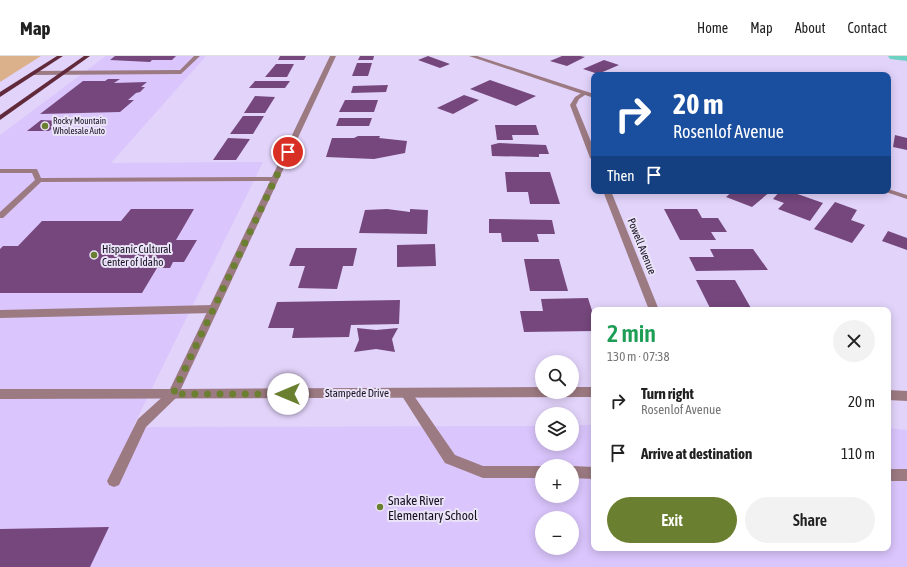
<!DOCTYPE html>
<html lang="en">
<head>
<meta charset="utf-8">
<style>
	:root { --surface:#fff; --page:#f2f2f2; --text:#222; --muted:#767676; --line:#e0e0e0; --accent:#6b7f30 }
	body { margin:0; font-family:"Asap Condensed",sans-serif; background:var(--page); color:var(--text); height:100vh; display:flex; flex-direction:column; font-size:15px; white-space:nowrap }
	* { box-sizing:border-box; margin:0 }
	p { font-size:13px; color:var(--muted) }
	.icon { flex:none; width:22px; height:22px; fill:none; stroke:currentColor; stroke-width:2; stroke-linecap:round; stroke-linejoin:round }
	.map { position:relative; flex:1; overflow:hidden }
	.panel { position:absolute; left:591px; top:251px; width:300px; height:244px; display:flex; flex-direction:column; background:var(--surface); border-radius:8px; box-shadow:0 2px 10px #0003 }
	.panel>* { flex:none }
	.banner { position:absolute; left:591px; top:16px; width:300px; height:122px; border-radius:8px; box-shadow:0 2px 10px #0003; background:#1a4fa0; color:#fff; overflow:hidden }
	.buttons { position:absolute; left:535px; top:299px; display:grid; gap:8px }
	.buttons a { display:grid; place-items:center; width:44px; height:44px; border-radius:50%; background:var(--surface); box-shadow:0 2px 10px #0003; font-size:20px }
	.pin { position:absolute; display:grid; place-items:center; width:34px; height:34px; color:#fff; margin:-17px; border:2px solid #fff; border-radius:50%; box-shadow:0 1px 4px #0007 }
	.me { position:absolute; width:44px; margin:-22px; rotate:270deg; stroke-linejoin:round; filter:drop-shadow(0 0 3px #0008) }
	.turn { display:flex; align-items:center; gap:14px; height:84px; padding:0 16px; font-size:18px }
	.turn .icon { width:52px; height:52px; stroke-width:2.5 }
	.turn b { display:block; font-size:28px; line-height:34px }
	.then { display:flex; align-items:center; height:38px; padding:0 16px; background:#0003; gap:8px; font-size:15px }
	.round { display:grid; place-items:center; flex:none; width:42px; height:42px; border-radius:21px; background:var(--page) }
	.summary { display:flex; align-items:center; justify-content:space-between; height:68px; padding:0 16px }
	h1 { font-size:24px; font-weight:600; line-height:30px; color:#1e9e55 }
	.action { display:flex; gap:8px; margin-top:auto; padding:8px 16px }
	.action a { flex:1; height:46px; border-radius:24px; background:var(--accent); color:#fff; font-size:16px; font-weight:600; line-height:46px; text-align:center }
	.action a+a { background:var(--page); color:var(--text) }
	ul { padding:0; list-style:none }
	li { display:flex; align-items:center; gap:12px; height:52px; padding:0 16px }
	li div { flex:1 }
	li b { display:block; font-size:15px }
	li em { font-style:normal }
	header { display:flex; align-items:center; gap:24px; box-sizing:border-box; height:56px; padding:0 20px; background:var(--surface); border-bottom:1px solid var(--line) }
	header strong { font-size:19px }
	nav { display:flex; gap:22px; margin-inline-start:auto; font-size:14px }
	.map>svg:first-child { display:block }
</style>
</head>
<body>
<header>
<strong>Map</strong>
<nav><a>Home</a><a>Map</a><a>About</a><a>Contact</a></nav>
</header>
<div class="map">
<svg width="907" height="511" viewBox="0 0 907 511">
	<rect width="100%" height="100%" fill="#e2d3fa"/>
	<path fill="#dac5fc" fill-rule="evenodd" d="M106 0H206L111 107 263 106 133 371 542 370V388H572V369H594V492H888V372L907 374V511H0V79ZM542 410H572V440H542ZM542 462H572V492H542Z"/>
	<path fill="#dbb18c" d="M0 0H41L0 26Z"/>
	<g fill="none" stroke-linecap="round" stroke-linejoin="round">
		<path fill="#6dd2c2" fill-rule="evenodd" d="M888 0H907V5L890 3Z"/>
	</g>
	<g fill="#75477c">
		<path d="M115 0H176L172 4H152L150 6 110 4Z"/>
		<path d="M280 0H306L304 4H278Z"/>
		<path d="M360 0H374L373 4H358Z"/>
		<path d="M428 0 450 8 440 12 418 4Z"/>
		<path d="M562 0H580L585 1 567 10 550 5Z"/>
		<path d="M604 4 619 9 598 18 583 13Z"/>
		<path d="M357 7H372L368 20H352Z"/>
		<path d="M276 8H294L287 21H265Z"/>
		<path d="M108 23H120L114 27 147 26 141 31H145L140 36 136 37 128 44H134L120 56 40 58 83 25H105Z"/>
		<path d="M490 24 536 40 516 50 470 33Z"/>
		<path d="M255 25H290L285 32H249Z"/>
		<path d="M388 29 386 36 351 37 353 30Z"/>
		<path d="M464 39 479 44 453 58 437 52Z"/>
		<path d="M255 40 275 41 265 57H244Z"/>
		<path d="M345 44H378L374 56H339Z"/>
		<path d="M243 60H264L253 78H230Z"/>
		<path d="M339 62H372L369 70H336Z"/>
		<path d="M41 64 62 65 49 75H27Z"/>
		<path d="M495 69H536L539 79H512L513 84H497Z"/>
		<path d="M895 79 907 82V94L893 91Z"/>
		<path d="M358 80H380L379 82 407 85 405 97 374 103 326 101 332 82H354Z"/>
		<path d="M228 82 250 83 236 104H213Z"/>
		<path d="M499 87 546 89 549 98H539V101L492 100 491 89Z"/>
		<path d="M505 116H550L560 148H530L528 136H507Z"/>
		<path d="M733 135H771L752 151 726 141Z"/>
		<path d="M780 135H789L823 147 810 165 778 153 784 147 773 143Z"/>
		<path d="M835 146 857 154 851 164 865 169 852 187 814 173Z"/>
		<path d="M131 153H194L176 184H197L184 206H173L170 212H157L142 237H0V193L3 190H18L42 165H121Z"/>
		<path d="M387 153 410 156V153L428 154 427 178 359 177 365 154Z"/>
		<path d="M664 153H697L702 162H718L727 176H711L716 184H680Z"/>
		<path d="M489 163 552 164 555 178H537L539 186H502L501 177H489Z"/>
		<path d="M888 175 907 182V194L882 185Z"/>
		<path d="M435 188 436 210 397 211V189Z"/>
		<path d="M296 192H357L353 210H343L337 233 298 232 305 210H289Z"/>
		<path d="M710 193H753L768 214 696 215 689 201H714Z"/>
		<path d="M524 203H559L568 235H530Z"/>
		<path d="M696 224H735L752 254H711Z"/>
		<path d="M588 242 594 261V275L524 276 520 255H543L541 243Z"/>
		<path d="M400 244 399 268 351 269 349 281 292 282 294 272H268L277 246Z"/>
		<path d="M357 272 376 274 398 272 392 283 395 296 376 293 354 296 359 284Z"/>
		<path d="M109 471 90 511H0V473Z"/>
	</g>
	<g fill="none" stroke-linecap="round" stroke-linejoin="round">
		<g fill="#9c7a82" fill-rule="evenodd">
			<path d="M194 0H200L181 18 34 19 31 17 34 15 180 14Z"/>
			<path d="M0 113H37L41 122 275 121 279 123 275 125 41 126 3 162H0V156L35 124 32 117H0Z"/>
			<path d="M213 249 218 253 213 257 0 262V254Z"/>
			<path d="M406 332 410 334 455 399 483 410H542V422H483L445 407 402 340 400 337 402 334Z"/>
			<path d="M173 333 177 335 179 338 177 341 146 371 119 429 114 431 109 429 107 425 138 363 169 335Z"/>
			<path d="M572 410 594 411V423L572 422Z"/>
			<rect x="888" y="413" width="19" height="12"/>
		</g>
		<g fill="#9c7a82" fill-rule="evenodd">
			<path d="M330 0H336L181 333 542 331V336H572V331H594V341L0 343V333H170Z"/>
			<path d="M583 36 588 37 579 43 576 49 594 93V104L590 102 570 49 575 41Z"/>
			<path d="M603 135H611L659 254H649Z"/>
			<path d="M888 334 907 335V345L888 344Z"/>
		</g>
		<g fill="#9c7a82" fill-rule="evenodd">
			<path d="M469 0H477L594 38V42Z"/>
			<path d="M888 133 907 139V143L883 135H888Z"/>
		</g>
		<g fill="#612a3b" fill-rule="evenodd">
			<path d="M57 0H63L0 41V36Z"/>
			<path d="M84 0H90L0 64V59Z"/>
		</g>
	</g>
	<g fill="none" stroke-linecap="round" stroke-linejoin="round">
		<path stroke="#6b7f30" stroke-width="7" stroke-dasharray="0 12.6" d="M288 96 173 338H288"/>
	</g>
	<g fill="#6b7f30" stroke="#ebe4f8" stroke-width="1.5">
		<circle cx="45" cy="70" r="4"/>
		<circle cx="94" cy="199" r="4"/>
		<circle cx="380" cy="451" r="4"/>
	</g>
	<g text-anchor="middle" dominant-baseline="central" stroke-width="4" stroke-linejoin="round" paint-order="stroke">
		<g font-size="9" fill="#171021" stroke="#ebe4f8" text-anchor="start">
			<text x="53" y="65">Rocky Mountain<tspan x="53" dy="10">Wholesale Auto</tspan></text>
		</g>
		<g font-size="11" fill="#171021" stroke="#ebe4f8">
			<text transform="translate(642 190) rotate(68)">Powell Avenue</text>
			<text x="357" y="337">Stampede Drive</text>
		</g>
		<g font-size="11" fill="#171021" stroke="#ebe4f8" text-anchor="start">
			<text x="102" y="193">Hispanic Cultural<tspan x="102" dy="13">Center of Idaho</tspan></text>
		</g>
		<g font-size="13" fill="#171021" stroke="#ebe4f8" text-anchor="start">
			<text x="388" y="444">Snake River<tspan x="388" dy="15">Elementary School</tspan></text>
		</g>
	</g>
</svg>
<div class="buttons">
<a><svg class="icon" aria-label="search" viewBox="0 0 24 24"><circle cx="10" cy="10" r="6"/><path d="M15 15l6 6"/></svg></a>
<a><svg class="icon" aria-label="layers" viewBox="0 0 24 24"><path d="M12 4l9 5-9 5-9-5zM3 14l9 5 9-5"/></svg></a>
<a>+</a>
<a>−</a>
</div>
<div class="pin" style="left:288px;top:96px;background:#d93025"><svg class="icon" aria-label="arrive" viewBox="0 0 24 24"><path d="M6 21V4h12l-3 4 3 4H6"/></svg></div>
<svg class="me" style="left:288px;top:338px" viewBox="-20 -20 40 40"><circle r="19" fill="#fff"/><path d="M0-13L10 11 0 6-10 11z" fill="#6b7f30"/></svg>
<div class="banner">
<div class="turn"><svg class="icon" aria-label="right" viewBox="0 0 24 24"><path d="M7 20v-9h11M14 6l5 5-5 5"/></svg><div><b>20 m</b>Rosenlof Avenue</div></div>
<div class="then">Then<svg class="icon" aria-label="arrive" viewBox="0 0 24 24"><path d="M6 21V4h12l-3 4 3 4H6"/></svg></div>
</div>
<section class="panel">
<div class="summary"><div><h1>2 min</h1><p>130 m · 07:38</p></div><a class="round"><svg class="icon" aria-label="close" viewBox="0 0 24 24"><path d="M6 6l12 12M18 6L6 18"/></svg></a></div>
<ul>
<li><svg class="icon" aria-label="right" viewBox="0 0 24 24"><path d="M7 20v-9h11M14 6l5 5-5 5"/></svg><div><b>Turn right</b><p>Rosenlof Avenue</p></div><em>20 m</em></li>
<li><svg class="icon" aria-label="arrive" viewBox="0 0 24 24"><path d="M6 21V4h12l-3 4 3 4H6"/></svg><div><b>Arrive at destination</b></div><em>110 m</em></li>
</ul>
<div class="action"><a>Exit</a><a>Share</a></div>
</section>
</div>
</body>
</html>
